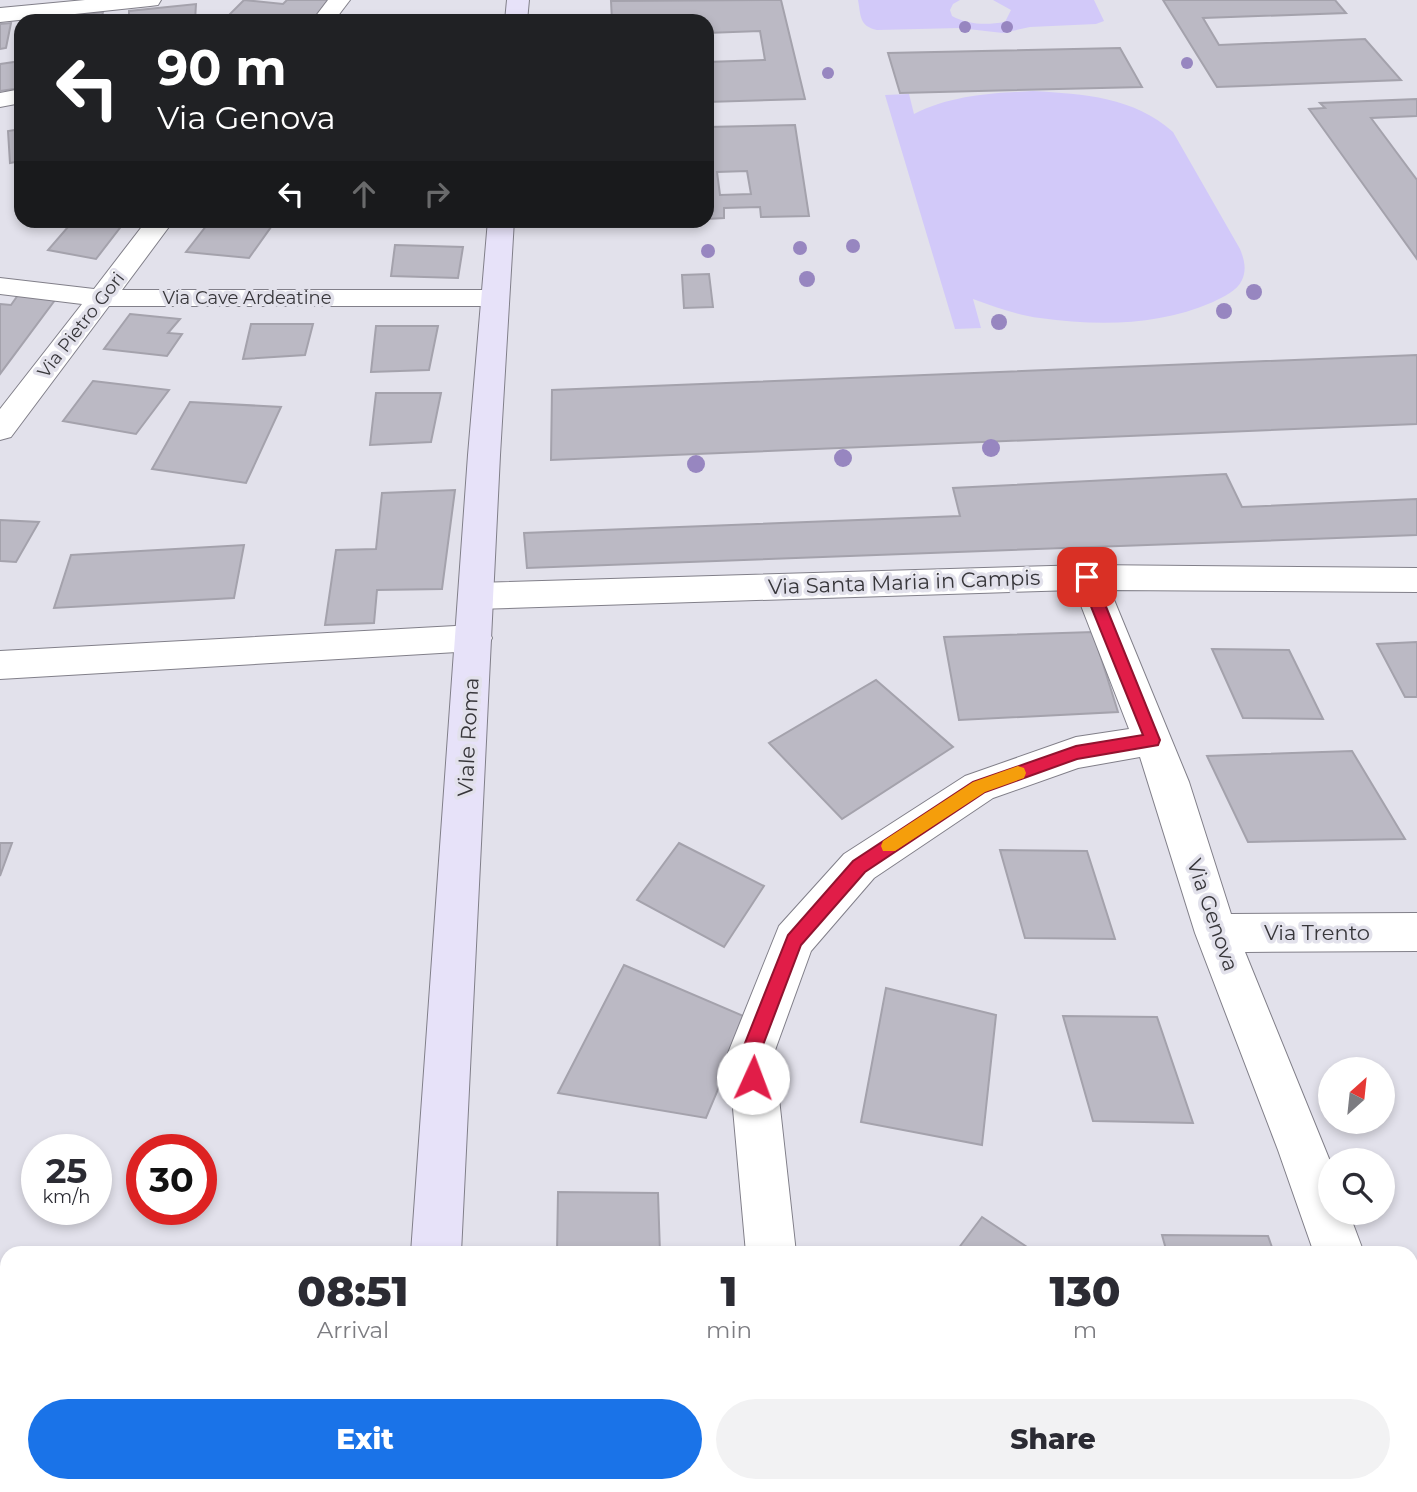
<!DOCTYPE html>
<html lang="en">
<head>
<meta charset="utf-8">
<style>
	:root { --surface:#fff; --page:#f2f2f3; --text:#2b2b33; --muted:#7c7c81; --accent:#1a73e8 }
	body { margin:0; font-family:Montserrat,sans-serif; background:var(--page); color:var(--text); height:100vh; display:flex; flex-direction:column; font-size:26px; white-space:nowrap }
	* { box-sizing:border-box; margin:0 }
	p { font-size:23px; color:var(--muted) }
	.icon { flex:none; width:38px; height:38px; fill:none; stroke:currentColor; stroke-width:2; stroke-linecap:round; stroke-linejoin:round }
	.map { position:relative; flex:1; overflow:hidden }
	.panel { position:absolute; left:0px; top:1246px; width:1418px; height:247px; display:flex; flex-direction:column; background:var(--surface); border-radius:21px 21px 0 0; box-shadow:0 4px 10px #0003 }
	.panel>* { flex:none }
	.guide { position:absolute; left:14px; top:14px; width:700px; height:214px; border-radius:21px; box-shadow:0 4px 10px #0003; background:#202124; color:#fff; overflow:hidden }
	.needle { width:46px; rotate:27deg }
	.fabs { position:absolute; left:1318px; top:1057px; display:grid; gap:14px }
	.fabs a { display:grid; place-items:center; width:77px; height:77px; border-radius:50%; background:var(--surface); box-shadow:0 4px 10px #0003; font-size:35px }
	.speed { position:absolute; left:21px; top:1134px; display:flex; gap:14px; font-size:35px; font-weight:700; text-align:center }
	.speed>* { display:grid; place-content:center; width:91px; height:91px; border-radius:50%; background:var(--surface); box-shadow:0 4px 10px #0003; line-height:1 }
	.speed small { font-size:18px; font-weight:400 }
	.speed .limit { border:10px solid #d22; background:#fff; color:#111 }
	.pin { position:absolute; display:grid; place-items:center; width:60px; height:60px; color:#fff; margin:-30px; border-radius:14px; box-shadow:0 4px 10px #0006 }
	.me { position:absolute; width:77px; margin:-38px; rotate:2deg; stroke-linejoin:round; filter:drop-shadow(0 0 5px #0008) }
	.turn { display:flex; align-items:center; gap:24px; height:147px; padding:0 28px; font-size:32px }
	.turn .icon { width:91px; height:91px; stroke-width:2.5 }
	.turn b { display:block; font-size:49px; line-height:60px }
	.lanes { display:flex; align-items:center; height:66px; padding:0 28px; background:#0003; justify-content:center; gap:35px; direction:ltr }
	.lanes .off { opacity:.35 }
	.eta { display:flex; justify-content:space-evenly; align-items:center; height:119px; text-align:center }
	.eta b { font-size:42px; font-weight:800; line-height:49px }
	.cta { display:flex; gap:14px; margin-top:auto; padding:14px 28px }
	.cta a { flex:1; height:80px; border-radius:42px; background:var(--accent); color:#fff; font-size:28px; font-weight:800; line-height:80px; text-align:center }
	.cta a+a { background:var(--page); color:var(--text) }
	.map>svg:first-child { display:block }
</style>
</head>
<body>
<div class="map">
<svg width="1417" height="1492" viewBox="0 0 1417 1492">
	<rect width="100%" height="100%" fill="#e2e1eb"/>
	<g fill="#d2c9f9">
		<path d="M858 0H960L953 4 950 10 952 16C968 25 987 25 1005 22L1011 10 993 0H1094L1104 21 1096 24 1030 27 1003 33 959 28 877 30C859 26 861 16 858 0Z"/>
		<path d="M1033 91C1084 94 1134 97 1173 132L1240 249C1244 259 1247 269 1242 280 1237 291 1223 297 1213 302 1158 326 1098 326 1040 318 1017 315 995 307 973 299L981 328 955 329 885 95 909 94 914 114C951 95 993 93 1033 91Z"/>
	</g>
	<g fill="#bbb9c4" stroke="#a4a2ac" stroke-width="2" fill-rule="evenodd">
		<path d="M244 0 283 4 287 0H332L317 21 225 19Z"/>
		<path d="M781 0 805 99 707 102V62L765 60 760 31 707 33V21H612L611 1Z"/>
		<path d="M1163 0H1335L1346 13 1203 18 1219 45 1365 39 1401 80 1217 87Z"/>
		<path d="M196 4 195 21H129V11Z"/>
		<path d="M103 12 101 21H42V19Z"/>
		<path d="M11 23 6 48 0 49V24Z"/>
		<path d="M1120 48 1142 87 900 93 888 53Z"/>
		<path d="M21 61V88L0 91V64Z"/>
		<path d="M1417 99V116L1371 118 1417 180V259L1309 109 1325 108 1320 103Z"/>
		<path d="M795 125 809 216 761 217 760 207 724 208V218L707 219V127ZM747 171 751 194 720 195 717 172Z"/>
		<path d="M21 129V161L10 163 8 131Z"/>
		<path d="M74 220H126L96 259 48 250Z"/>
		<path d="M210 221 271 227 249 258 186 252Z"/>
		<path d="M395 245 463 247 458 278 391 276Z"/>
		<path d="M709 274 713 307 684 308 682 275Z"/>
		<path d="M18 295 55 300 0 374V304L11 305Z"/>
		<path d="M130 314 180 319 168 333 182 334 167 356 104 349Z"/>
		<path d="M251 324H313L305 355 243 359Z"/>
		<path d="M376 326H438L429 370 371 372Z"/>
		<path d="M1417 355V424L551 460 552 390Z"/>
		<path d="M93 381 169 390 136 434 63 421Z"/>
		<path d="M376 393H441L431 442 370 445Z"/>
		<path d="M190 402 281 407 246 483 152 469Z"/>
		<path d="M1226 474 1242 507 1417 499V535L527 568 524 533 960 516 953 488Z"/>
		<path d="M455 490 442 589 377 590 374 623 325 625 336 550 376 549 382 493Z"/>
		<path d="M0 520 39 522 16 562 0 561Z"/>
		<path d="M244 545 234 598 54 608 71 555Z"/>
		<path d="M1093 632 1118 712 959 720 944 637Z"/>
		<path d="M1417 642V697H1405L1377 644Z"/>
		<path d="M1212 649 1289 650 1323 719 1243 718Z"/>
		<path d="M876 680 953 747 842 819 769 743Z"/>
		<path d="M1352 751 1405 839 1248 842 1207 756Z"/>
		<path d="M0 843H12L0 876Z"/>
		<path d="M679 843 764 886 724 947 637 900Z"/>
		<path d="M1000 850 1087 851 1115 939 1025 938Z"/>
		<path d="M624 965 748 1018 706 1118 558 1093Z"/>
		<path d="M886 988 996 1015 982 1145 861 1122Z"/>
		<path d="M1063 1016 1157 1017 1193 1123 1093 1121Z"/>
		<path d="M558 1192 658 1193 660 1253H557Z"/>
		<path d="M982 1217 1036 1253H955Z"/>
		<path d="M1162 1235 1268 1236 1274 1253H1167Z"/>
		<path d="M906 1486H1126L1127 1492H914Z"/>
		<path d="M108 1489 235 1490 107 1492Z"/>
	</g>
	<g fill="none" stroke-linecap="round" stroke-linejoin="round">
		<g stroke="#817f89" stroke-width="2">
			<g id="street">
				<path d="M85 0H161L158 5 150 6 0 22V8Z"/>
				<path d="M328 0H350L334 21H312Z"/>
				<path d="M21 89V103L0 107V93Z"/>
				<path d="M147 220H174L122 290H495L505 292 509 298 505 304 495 306H109L11 437 0 440V409L82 304 0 294V278L94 289Z"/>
				<path d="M1087 565 1417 568V592L1110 590 1189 782 1231 914 1417 913V951L1245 952 1330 1161V1213H1349L1364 1253H1314L1278 1150 1195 933 1140 757 1078 768 993 798 874 878 811 951 774 1053 796 1253H746L728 1053 779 926 844 854 965 776 1076 737 1129 729 1075 590 476 609 464 605 458 596 464 587 476 583Z"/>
				<path d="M474 625 487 628 492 638 487 648 474 651 0 679V651Z"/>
				<path d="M1410 1428 1417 1431V1492H1397L1395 1486H1410Z"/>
				<path d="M763 1486H819L820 1492H764Z"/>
			</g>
		</g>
		<g stroke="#817f89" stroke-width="2">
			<g id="secondary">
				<path d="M507 0H529L527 21H505Z"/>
				<path d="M488 220H514L500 455 461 1253H411L468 455Z"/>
				<rect x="394" y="1486" width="56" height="6"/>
			</g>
		</g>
		<use href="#street" fill="#fff" fill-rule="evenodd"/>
		<use href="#secondary" fill="#e7e2f9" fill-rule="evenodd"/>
	</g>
	<g fill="#9786c0">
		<circle cx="965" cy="27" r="6"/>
		<circle cx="1007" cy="27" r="6"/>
		<circle cx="1187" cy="63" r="6"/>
		<circle cx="828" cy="73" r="6"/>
		<circle cx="853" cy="246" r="7"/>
		<circle cx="800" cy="248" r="7"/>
		<circle cx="708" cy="251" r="7"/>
		<circle cx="807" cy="279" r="8"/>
		<circle cx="1254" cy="292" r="8"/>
		<circle cx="1224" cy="311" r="8"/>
		<circle cx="999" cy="322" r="8"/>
		<circle cx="991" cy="448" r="9"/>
		<circle cx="843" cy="458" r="9"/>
		<circle cx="696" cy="464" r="9"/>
	</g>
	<path fill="#e11d48" stroke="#92132f" stroke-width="2" d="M1087 572 1094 577 1160 740 1158 745 1077 759 985 792 865 872 801 945 760 1053 763 1078 760 1084 753 1087 746 1084 741 1053 788 935 853 861 973 782 1076 746 1143 735 1079 577Z"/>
	<path fill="#f59e0b" d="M1018 766 1024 768 1026 773 1024 778 985 792 895 851H883L881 846 883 841 973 782Z"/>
	<g text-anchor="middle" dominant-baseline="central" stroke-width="7" stroke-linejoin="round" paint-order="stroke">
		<g font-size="18" fill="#37363a" stroke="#e2e1eb">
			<text x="247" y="298">Via Cave Ardeatine</text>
			<text transform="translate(81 325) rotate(-52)">Via Pietro Gori</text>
		</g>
		<g font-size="21" fill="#37363a" stroke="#e2e1eb">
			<text transform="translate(904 582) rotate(-2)">Via Santa Maria in Campis</text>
			<text transform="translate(468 737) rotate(-87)">Viale Roma</text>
			<text transform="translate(1213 915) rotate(71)">Via Genova</text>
			<text x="1317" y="932">Via Trento</text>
		</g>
	</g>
</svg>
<div class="fabs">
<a><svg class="needle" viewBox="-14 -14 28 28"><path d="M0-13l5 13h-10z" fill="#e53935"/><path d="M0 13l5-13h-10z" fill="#7c7c81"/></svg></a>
<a><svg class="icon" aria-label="search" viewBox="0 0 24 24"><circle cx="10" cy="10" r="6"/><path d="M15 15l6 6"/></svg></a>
</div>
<div class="speed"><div>25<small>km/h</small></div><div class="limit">30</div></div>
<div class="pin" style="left:1087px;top:577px;background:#d93025"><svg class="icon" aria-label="arrive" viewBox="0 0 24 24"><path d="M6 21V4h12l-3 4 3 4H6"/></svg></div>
<svg class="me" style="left:753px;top:1078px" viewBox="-20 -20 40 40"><circle r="19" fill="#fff"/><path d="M0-13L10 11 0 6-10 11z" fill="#e11d48"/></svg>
<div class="guide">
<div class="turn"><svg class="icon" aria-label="left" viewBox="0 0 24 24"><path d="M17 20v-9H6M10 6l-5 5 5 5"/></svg><div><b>90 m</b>Via Genova</div></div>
<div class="lanes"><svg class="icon" aria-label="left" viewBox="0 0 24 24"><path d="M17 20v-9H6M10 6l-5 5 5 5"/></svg><svg class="icon off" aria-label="ahead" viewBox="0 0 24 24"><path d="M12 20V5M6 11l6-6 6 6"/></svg><svg class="icon off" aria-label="right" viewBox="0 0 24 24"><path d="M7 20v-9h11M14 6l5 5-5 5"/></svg></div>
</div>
<section class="panel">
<div class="eta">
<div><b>08:51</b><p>Arrival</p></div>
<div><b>1</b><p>min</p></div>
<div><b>130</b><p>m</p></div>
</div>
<div class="cta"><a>Exit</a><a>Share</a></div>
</section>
</div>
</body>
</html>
